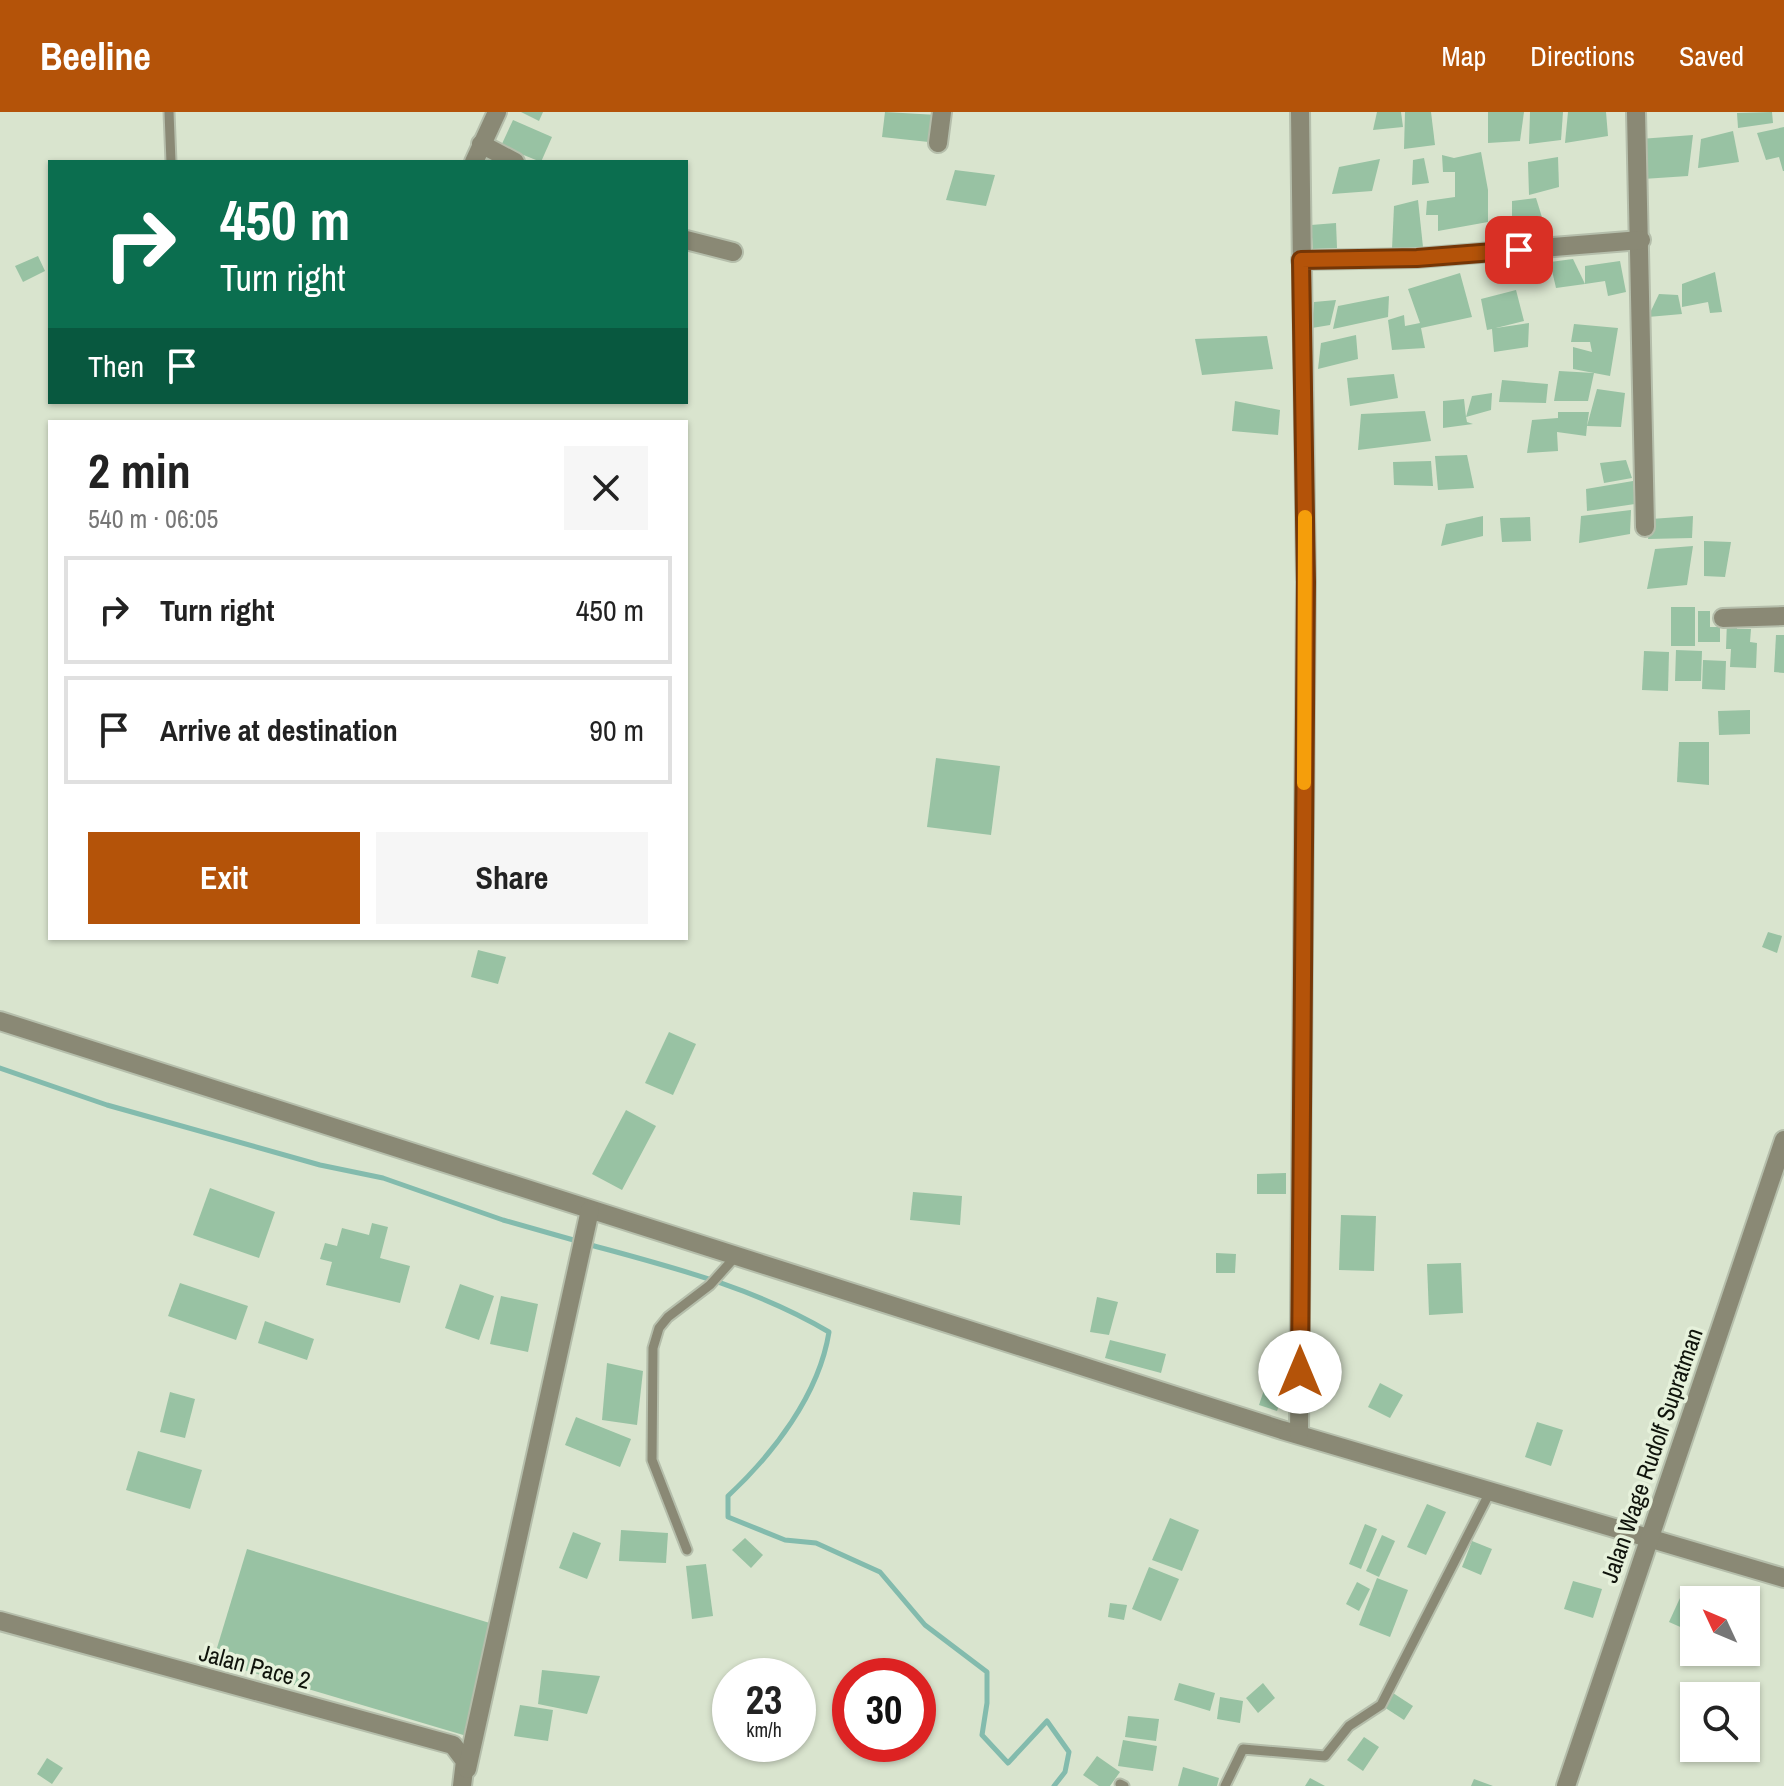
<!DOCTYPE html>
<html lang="en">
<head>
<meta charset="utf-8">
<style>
	:root { --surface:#fff; --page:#f6f6f6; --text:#222; --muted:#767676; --line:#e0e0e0; --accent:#b45309 }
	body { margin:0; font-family:"Archivo Narrow",sans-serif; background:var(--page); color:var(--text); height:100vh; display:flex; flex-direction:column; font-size:30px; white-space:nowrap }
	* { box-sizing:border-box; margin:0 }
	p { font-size:26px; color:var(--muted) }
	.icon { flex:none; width:44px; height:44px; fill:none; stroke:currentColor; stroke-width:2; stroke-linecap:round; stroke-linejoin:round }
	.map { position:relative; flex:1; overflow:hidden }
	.panel { position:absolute; left:48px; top:308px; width:640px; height:520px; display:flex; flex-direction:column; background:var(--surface); border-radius:0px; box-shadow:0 2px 6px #0004 }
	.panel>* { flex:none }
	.banner { position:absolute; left:48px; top:48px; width:640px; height:244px; border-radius:0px; box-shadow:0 2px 6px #0004; background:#0b6e4f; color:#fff; overflow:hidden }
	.needle { width:52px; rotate:314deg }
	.fabs { position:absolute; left:1680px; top:1474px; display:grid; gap:16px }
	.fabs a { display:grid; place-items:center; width:80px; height:80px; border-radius:0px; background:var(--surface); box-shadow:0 2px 6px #0004; font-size:40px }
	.speed { position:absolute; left:712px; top:1546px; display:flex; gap:16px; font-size:40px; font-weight:700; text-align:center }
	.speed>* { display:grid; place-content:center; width:104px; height:104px; border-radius:50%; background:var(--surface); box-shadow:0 2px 6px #0004; line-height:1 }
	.speed small { font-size:20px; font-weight:400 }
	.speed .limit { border:12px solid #d22; background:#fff; color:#111 }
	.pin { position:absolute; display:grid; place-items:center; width:68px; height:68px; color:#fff; margin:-34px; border-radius:16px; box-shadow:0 4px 12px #0006 }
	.me { position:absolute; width:88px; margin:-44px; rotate:0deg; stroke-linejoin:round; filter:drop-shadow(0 0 6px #0008) }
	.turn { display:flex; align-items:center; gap:28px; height:168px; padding:0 40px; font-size:36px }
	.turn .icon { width:104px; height:104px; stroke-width:2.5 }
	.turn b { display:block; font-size:56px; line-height:68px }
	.then { display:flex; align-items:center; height:76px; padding:0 40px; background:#0003; gap:16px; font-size:30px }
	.round { display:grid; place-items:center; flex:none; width:84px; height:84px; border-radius:0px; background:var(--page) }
	.head { display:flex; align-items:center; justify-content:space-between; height:136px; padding:0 40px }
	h1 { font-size:48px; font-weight:700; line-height:60px }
	.primary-button { display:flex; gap:16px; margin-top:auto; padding:16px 40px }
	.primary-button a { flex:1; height:92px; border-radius:0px; background:var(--accent); color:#fff; font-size:32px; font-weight:700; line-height:92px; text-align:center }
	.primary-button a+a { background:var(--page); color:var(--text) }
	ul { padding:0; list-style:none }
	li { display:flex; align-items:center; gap:24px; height:108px; margin:0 16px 12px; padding:0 24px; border:4px solid var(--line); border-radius:0px }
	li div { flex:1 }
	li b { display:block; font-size:30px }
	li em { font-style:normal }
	header { display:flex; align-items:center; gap:48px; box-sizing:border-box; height:112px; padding:0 40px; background:var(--accent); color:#fff }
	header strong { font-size:38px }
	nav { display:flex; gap:44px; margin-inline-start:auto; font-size:28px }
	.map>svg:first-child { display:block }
</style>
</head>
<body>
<header>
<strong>Beeline</strong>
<nav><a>Map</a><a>Directions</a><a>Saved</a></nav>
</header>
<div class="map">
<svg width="1784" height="1674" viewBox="0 0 1784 1674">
	<rect width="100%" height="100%" fill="#d9e4ce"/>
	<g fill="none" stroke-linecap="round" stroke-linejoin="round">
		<g stroke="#83bbad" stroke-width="5">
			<path d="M0 956 107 993 320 1053 383 1066 503 1108 577 1129"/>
			<path d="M587 1132C671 1155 753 1175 829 1220 819 1283 773 1342 728 1384V1405L785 1428 816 1431 880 1460 925 1513 987 1560V1591L982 1623 1008 1651 1047 1609 1069 1640 1065 1660 1054 1674"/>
		</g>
	</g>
	<g fill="#98c2a3">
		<path d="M521 0H543L539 9Z"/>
		<path d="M885 0 938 3V31L882 25Z"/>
		<path d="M1377 0H1401L1403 15 1373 18Z"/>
		<path d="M1405 0H1431L1435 33 1404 37Z"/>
		<path d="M1488 0H1524L1520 29 1488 31Z"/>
		<path d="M1530 0H1563L1561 28 1529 32Z"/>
		<path d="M1568 0H1606L1608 24 1565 31Z"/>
		<path d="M1772 0 1773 11 1738 16 1737 1Z"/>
		<path d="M513 8 552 25 541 50 501 34Z"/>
		<path d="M1784 15V59H1783L1779 45 1766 48 1757 21Z"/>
		<path d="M1733 19 1739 50 1698 56 1701 27Z"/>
		<path d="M1693 23 1688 64 1643 67 1640 27Z"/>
		<path d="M1481 40 1488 78V110L1438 119V103H1426L1427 89 1455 85V60H1443L1442 43 1454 46Z"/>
		<path d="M1558 45 1559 75 1529 83 1528 50Z"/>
		<path d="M1424 46 1429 71 1412 73 1413 48Z"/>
		<path d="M1380 47 1372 79 1332 82 1339 55Z"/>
		<path d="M955 58 995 63 986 94 946 88Z"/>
		<path d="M1536 86 1545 115 1512 123V89Z"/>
		<path d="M1418 88 1423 135 1392 137 1394 94Z"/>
		<path d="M1336 111 1337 136 1313 137 1311 113Z"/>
		<path d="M38 144 45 159 23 170 15 154Z"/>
		<path d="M1573 147 1585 172 1556 176 1550 150Z"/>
		<path d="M1620 149 1626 180 1608 184 1605 169 1585 172V154Z"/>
		<path d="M1715 160 1722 200 1710 201 1708 190 1682 195V172Z"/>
		<path d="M1460 161 1472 205 1421 216 1425 236 1392 238 1388 208 1404 203 1405 214 1420 211 1408 177Z"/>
		<path d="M1516 178 1524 209 1496 216 1529 211 1528 235 1494 240 1492 217 1487 218 1481 187Z"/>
		<path d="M1659 182 1678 183 1682 202 1648 205Z"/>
		<path d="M1389 184 1388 205 1333 217 1338 194Z"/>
		<path d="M1336 188 1330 213 1312 216 1314 190Z"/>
		<path d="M1574 212 1618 216 1610 264 1573 257V235L1592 240 1590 230H1571Z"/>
		<path d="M1356 223 1358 247 1318 257 1321 231Z"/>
		<path d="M1267 224 1273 257 1202 263 1195 227Z"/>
		<path d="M1559 259 1594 261 1588 289H1554Z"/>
		<path d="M1394 262 1398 286 1350 294 1347 266Z"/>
		<path d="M1502 268 1548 272 1546 291 1499 290Z"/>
		<path d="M1597 277 1625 281 1621 315 1587 314 1586 324 1557 320 1558 339 1527 341 1532 308 1558 306V300H1589L1587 314Z"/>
		<path d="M1492 281 1491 298 1466 305 1467 310 1473 312 1443 316V289L1464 287 1466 305 1472 284Z"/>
		<path d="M1235 289 1280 298 1278 323 1232 319Z"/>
		<path d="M1425 299 1431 329 1358 338 1361 302Z"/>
		<path d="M1467 343 1474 376 1438 378 1435 344Z"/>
		<path d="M1626 348 1632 366 1604 371 1600 351Z"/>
		<path d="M1431 349 1433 374 1394 373 1393 350Z"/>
		<path d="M1633 369 1635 392 1587 399 1586 377Z"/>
		<path d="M1631 398 1630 422 1579 431 1581 404Z"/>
		<path d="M1483 404V424L1441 434 1446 412Z"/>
		<path d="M1693 404 1692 426 1648 427 1651 407Z"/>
		<path d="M1530 405 1531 429 1502 430 1500 406Z"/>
		<path d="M1704 429 1731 430 1725 465 1704 464Z"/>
		<path d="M1693 434 1687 473 1647 477 1655 437Z"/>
		<rect x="1671" y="495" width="24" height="39"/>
		<path d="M1698 499H1710V515H1720V530H1698Z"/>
		<path d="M1727 508 1737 509V517H1751L1750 530 1757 531 1756 556 1730 555 1731 537H1726Z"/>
		<path d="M1776 523H1784V561L1774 560Z"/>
		<path d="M1676 538 1702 539 1701 569H1675Z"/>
		<path d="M1644 539 1669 540 1668 579 1642 578Z"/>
		<path d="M1703 548 1726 549 1725 578 1702 577Z"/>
		<path d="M1750 598V622L1719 623 1718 599Z"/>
		<path d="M1679 630H1709V673L1677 670Z"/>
		<path d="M936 646 1000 654 991 723 927 715Z"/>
		<path d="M1768 820 1782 824 1777 841 1762 835Z"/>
		<path d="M478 838 506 845 498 872 471 865Z"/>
		<path d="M669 920 696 932 673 983 645 971Z"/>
		<path d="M626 998 656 1014 622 1078 592 1062Z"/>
		<path d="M1286 1061V1082H1257V1062Z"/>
		<path d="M210 1076 275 1100 259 1146 193 1123Z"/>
		<path d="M913 1080 962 1084 960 1113 910 1108Z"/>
		<path d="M1341 1103 1376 1104 1374 1159 1339 1158Z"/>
		<path d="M372 1111 388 1115 380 1146 410 1154 400 1191 326 1173 332 1150 320 1147 325 1131 337 1134 342 1116 369 1123Z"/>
		<path d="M1216 1141 1236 1142 1235 1161H1216Z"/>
		<path d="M1461 1151 1463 1201 1429 1203 1427 1152Z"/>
		<path d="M180 1171 248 1194 236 1228 168 1204Z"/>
		<path d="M460 1172 494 1184 479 1228 445 1216Z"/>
		<path d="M501 1184 538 1192 528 1240 490 1232Z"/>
		<path d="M1097 1185 1118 1190 1109 1223 1090 1220Z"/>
		<path d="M265 1209 314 1227 307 1248 258 1231Z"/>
		<path d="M1110 1228 1166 1242 1161 1261 1105 1246Z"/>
		<path d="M607 1251 643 1259 637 1313 602 1308Z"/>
		<path d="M1270 1260 1288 1267 1277 1299 1259 1293Z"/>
		<path d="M1380 1271 1403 1283 1390 1306 1368 1295Z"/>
		<path d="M170 1280 195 1287 185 1326 160 1320Z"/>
		<path d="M576 1305 631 1327 620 1355 565 1333Z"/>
		<path d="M1537 1310 1563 1318 1551 1354 1525 1345Z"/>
		<path d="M138 1339 202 1358 190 1397 126 1378Z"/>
		<path d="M1427 1392 1446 1400 1426 1443 1407 1435Z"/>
		<path d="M1170 1406 1199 1418 1182 1459 1152 1448Z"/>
		<path d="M1365 1412 1377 1417 1361 1457 1349 1452Z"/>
		<path d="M621 1418 668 1421 666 1451 619 1449Z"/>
		<path d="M573 1420 601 1431 587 1467 559 1456Z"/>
		<path d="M1382 1423 1395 1429 1379 1465 1366 1459Z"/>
		<path d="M745 1426 763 1443 751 1456 732 1438Z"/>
		<path d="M1472 1429 1492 1437 1481 1463 1462 1455Z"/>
		<path d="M247 1437 493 1512 470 1625 213 1549Z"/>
		<path d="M706 1452 713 1504 692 1507 686 1454Z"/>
		<path d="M1149 1455 1179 1467 1161 1509 1132 1497Z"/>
		<path d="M1377 1466 1408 1478 1390 1525 1359 1513Z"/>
		<path d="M1573 1469 1602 1477 1593 1506 1564 1497Z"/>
		<path d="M1357 1470 1370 1477 1359 1499 1346 1492Z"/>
		<path d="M1680 1486 1694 1493V1521L1669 1510Z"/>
		<path d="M1110 1491 1127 1493 1124 1508 1108 1505Z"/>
		<path d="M542 1558 600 1564 587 1602 538 1592Z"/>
		<path d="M1179 1571 1215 1581 1210 1599 1174 1588Z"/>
		<path d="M1263 1571 1275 1586 1258 1601 1246 1586Z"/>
		<path d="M1393 1581 1413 1594 1404 1608 1384 1595Z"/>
		<path d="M1220 1585 1243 1589 1240 1611 1217 1607Z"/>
		<path d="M520 1593 553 1598 548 1629 514 1624Z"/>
		<path d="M1128 1604 1159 1607 1156 1629 1125 1625Z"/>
		<path d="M1364 1625 1379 1635 1363 1659 1347 1648Z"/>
		<path d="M1123 1628 1157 1634 1153 1659 1118 1654Z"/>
		<path d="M1097 1644 1120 1660 1110 1674H1099L1083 1663Z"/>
		<path d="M47 1646 63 1656 52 1672 37 1662Z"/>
		<path d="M1183 1655 1219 1666 1217 1674H1178Z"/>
		<path d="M1310 1666 1325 1674H1305Z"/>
		<path d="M1474 1667 1493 1674H1471Z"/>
	</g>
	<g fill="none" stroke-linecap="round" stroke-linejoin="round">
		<g stroke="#b5beab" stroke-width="13">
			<g id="lane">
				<path d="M169 0 171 50"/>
				<path d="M687 1438 652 1348 653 1236 659 1216 668 1205 710 1173 736 1144"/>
				<path d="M1120 1672 1124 1674"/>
				<path d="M1225 1674 1243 1637 1325 1644 1349 1614 1381 1593 1490 1380"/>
			</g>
		</g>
		<g stroke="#b5beab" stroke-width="22">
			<g id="street">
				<path d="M1636 0 1645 415"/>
				<path d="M938 31 942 0"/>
				<path d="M481 32 515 50"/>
				<path d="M474 50 497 0"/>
				<path d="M686 128 733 140"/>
				<path d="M1301 148 1417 146 1641 128"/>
				<path d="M1723 506 1784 504"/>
				<path d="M0 909 1282 1318 1784 1466"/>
				<path d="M1299 1322 1306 470 1300 0"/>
				<path d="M0 1509 453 1633 465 1649 462 1674"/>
				<path d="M467 1657 590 1098"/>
				<path d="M1566 1674 1784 1028"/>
			</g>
		</g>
		<use href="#lane" stroke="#8a8975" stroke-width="9"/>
		<use href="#street" stroke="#8a8975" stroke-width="18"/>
	</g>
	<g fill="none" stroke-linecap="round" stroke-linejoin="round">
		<g stroke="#753606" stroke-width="20">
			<path id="route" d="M1300 1260 1306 470 1301 148 1417 146 1519 138"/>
		</g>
		<use href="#route" stroke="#b45309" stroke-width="14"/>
		<path stroke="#f59e0b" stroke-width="14" d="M1304 671 1305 405"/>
	</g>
	<g text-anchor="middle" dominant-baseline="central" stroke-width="7" stroke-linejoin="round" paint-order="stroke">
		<g font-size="24" fill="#0f130b" stroke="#e6f1db">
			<text transform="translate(1651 1343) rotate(-71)">Jalan Wage Rudolf Supratman</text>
			<text transform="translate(255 1554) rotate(15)">Jalan Pace 2</text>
		</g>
	</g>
</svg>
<div class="fabs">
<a><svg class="needle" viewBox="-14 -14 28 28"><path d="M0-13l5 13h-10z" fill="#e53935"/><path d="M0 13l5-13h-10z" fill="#767676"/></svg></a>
<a><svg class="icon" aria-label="search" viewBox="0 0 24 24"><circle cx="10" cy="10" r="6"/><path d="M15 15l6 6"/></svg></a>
</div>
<div class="speed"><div>23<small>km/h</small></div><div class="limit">30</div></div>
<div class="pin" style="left:1519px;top:138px;background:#d93025"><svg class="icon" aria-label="arrive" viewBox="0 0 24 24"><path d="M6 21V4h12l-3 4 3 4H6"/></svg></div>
<svg class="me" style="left:1300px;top:1260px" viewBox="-20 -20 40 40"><circle r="19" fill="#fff"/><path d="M0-13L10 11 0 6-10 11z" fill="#b45309"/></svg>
<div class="banner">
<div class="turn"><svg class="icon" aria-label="right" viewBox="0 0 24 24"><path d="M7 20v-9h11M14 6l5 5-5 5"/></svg><div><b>450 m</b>Turn right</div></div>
<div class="then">Then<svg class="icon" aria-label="arrive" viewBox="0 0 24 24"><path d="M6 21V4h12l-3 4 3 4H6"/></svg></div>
</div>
<section class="panel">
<div class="head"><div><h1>2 min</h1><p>540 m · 06:05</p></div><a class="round"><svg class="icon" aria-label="close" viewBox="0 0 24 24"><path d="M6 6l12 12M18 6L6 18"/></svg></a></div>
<ul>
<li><svg class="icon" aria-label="right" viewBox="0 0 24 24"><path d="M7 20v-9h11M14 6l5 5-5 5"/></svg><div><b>Turn right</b></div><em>450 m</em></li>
<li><svg class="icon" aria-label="arrive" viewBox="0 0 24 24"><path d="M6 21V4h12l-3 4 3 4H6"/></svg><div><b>Arrive at destination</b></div><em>90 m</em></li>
</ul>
<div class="primary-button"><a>Exit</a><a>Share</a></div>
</section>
</div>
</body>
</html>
